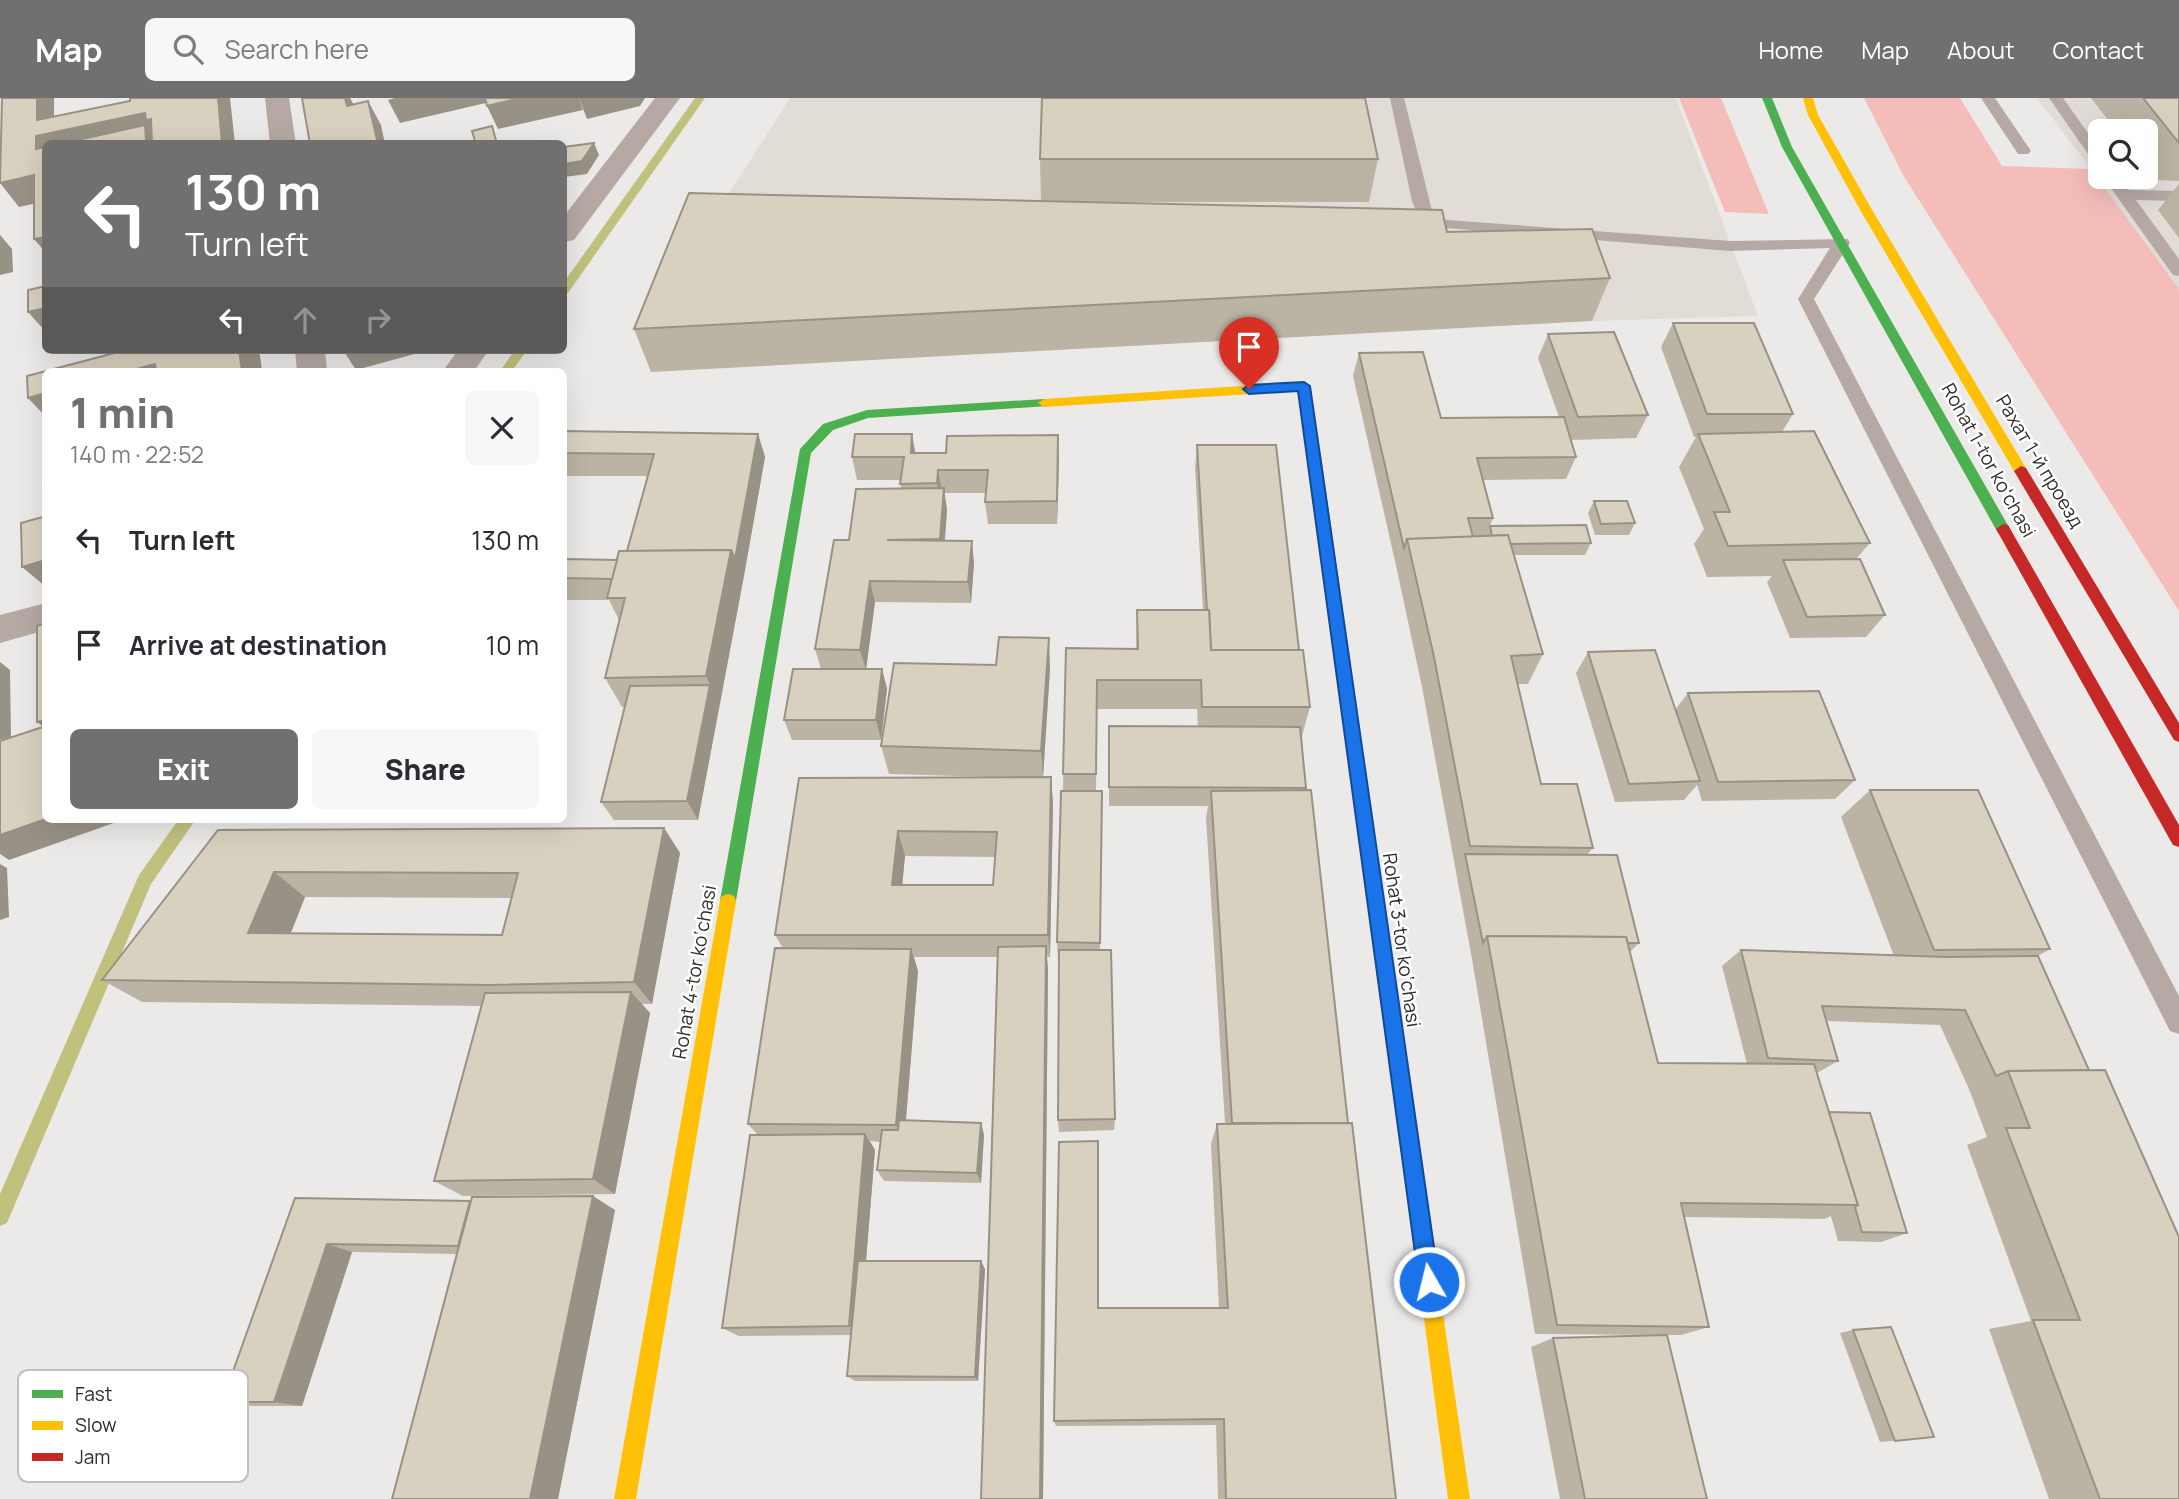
<!DOCTYPE html>
<html lang="en">
<head>
<meta charset="utf-8">
<style>
	:root { --surface:#fff; --page:#f7f7f7; --text:#2b2b33; --muted:#7c7c81; --accent:#71706e }
	body { margin:0; font-family:Manrope,sans-serif; background:var(--page); color:var(--text); height:100vh; display:flex; flex-direction:column; font-size:26px; white-space:nowrap }
	* { box-sizing:border-box; margin:0 }
	p { font-size:23px; color:var(--muted) }
	.icon { flex:none; width:38px; height:38px; fill:none; stroke:currentColor; stroke-width:2; stroke-linecap:round; stroke-linejoin:round }
	.map { position:relative; flex:1; overflow:hidden }
	.details { position:absolute; left:42px; top:270px; width:525px; height:455px; display:flex; flex-direction:column; background:var(--surface); border-radius:10px; box-shadow:0 7px 28px #0002 }
	.details>* { flex:none }
	.top-card { position:absolute; left:42px; top:42px; width:525px; height:214px; border-radius:10px; box-shadow:0 7px 28px #0002; background:#71706e; color:#fff; overflow:hidden }
	.controls { position:absolute; left:2088px; top:21px; display:grid; gap:14px }
	.controls a { display:grid; place-items:center; width:70px; height:70px; border-radius:10px; background:var(--surface); box-shadow:0 7px 28px #0002; font-size:35px }
	.pin { position:absolute; display:grid; place-items:center; width:60px; height:60px; color:#fff; margin:-72px -30px; border-radius:50% 50% 50% 0; rotate:-45deg; box-shadow:0 0 7px #0007 }
	.pin .icon { rotate:45deg }
	.me { position:absolute; width:77px; margin:-38px; rotate:352deg; stroke-linejoin:round; filter:drop-shadow(0 0 5px #0008) }
	.turn { display:flex; align-items:center; gap:24px; height:147px; padding:0 28px; font-size:32px }
	.turn .icon { width:91px; height:91px; stroke-width:2.5 }
	.turn b { display:block; font-size:49px; line-height:60px }
	.lanes { display:flex; align-items:center; height:66px; padding:0 28px; background:#0003; justify-content:center; gap:35px; direction:ltr }
	.lanes .off { opacity:.35 }
	.round { display:grid; place-items:center; flex:none; width:74px; height:74px; border-radius:10px; background:var(--page) }
	.headline { display:flex; align-items:center; justify-content:space-between; height:119px; padding:0 28px }
	h1 { font-size:42px; font-weight:800; line-height:52px; color:var(--accent) }
	.cta { display:flex; gap:14px; margin-top:auto; padding:14px 28px }
	.cta a { flex:1; height:80px; border-radius:10px; background:var(--accent); color:#fff; font-size:28px; font-weight:800; line-height:80px; text-align:center }
	.cta a+a { background:var(--page); color:var(--text) }
	ul { padding:0; list-style:none }
	li { display:flex; align-items:center; gap:21px; height:105px; padding:0 28px }
	li div { flex:1 }
	li b { display:block; font-size:26px }
	li em { font-style:normal }
	header { display:flex; align-items:center; gap:42px; box-sizing:border-box; height:98px; padding:0 35px; background:var(--accent); color:#fff }
	header strong { font-size:33px }
	nav { display:flex; gap:38px; margin-inline-start:auto; font-size:24px }
	.search { width:490px; height:63px; background:var(--page); display:flex; align-items:center; gap:18px; box-sizing:border-box; padding:0 24px; border-radius:10px; color:var(--muted); font-size:26px }
	.map>svg:first-child { display:block }
</style>
</head>
<body>
<header>
<strong>Map</strong>
<div class="search"><svg class="icon" aria-label="search" viewBox="0 0 24 24"><circle cx="10" cy="10" r="6"/><path d="M15 15l6 6"/></svg>Search here</div>
<nav><a>Home</a><a>Map</a><a>About</a><a>Contact</a></nav>
</header>
<div class="map">
<svg width="2179" height="1401" viewBox="0 0 2179 1401">
	<rect width="100%" height="100%" fill="#eceae8"/>
	<g fill="#e1dcd6" fill-rule="evenodd">
		<path d="M790 0H1676L1758 218 1592 223 702 138Z"/>
		<path d="M2037 0H2179V191L2091 71ZM2100 33H2146V79H2100Z"/>
	</g>
	<g fill="#f4bdba">
		<path d="M1679 0H1721L1769 116 1725 114Z"/>
		<path d="M1864 0H1960L2002 68 2091 71 2179 191V513L1903 77Z"/>
	</g>
	<g fill="none" stroke-linecap="round" stroke-linejoin="round">
		<g fill="#c1c17e" fill-rule="evenodd">
			<path d="M695 0H705L568 195 564 196V184Z"/>
			<path d="M515 252H527L512 273H500Z"/>
			<path d="M179 721H196L151 786 7 1125 0 1128V1096L139 777Z"/>
		</g>
		<g fill="#b6a9a4" fill-rule="evenodd">
			<path d="M1390 0H1404L1434 121 1730 143 1848 141 1850 145 1814 201 2179 898V936L2170 933 1798 201 1830 150 1730 153 1422 128 1412 103Z"/>
			<path d="M1981 0H1995L2031 53 2028 56H2018Z"/>
			<path d="M2049 0H2063L2100 52V68L2095 66Z"/>
			<path d="M2103 79H2119L2129 92 2179 93V103L2136 102 2179 161V178L2173 177Z"/>
		</g>
		<g fill="#b6a9a4" fill-rule="evenodd">
			<path d="M265 0H289L296 46H270Z"/>
			<path d="M655 0H680L574 142 564 144V118Z"/>
			<path d="M295 252H325L327 273H297Z"/>
			<path d="M458 252H489L474 273H443Z"/>
			<path d="M46 505V532L0 545V517Z"/>
		</g>
		<g fill="#4caf50" fill-rule="evenodd">
			<path d="M1762 0H1772L1792 49 2010 431 2008 435H1998L1782 49Z"/>
			<path d="M1044 301 1048 302V308L868 320 833 332 811 355 736 803 734 808 728 810 722 808 720 803 800 351 823 326 867 312Z"/>
			<path d="M1314 352 1321 357 1423 1078 1421 1085 1414 1087 1407 1085 1405 1078 1307 357Z"/>
		</g>
		<g fill="#ffc107" fill-rule="evenodd">
			<path d="M1803 0H1813L1818 17 1871 110 2026 370V376H2016L1859 110 1808 17Z"/>
			<path d="M1304 284 1310 288 1321 357 1314 362 1307 357 1298 293 1044 309 1038 305 1044 301Z"/>
			<path d="M728 796 734 798 736 803 636 1401H614L720 803 722 798Z"/>
			<path d="M1414 1069 1421 1071 1423 1078 1470 1401H1448L1405 1078 1407 1071Z"/>
		</g>
		<g fill="#c62828" fill-rule="evenodd">
			<path d="M2021 368 2026 370 2179 625V644L2174 642 2014 373Z"/>
			<path d="M2003 426 2008 427 2179 727V749L2173 747 1996 431Z"/>
		</g>
	</g>
	<g fill="#bbb4a4" fill-rule="evenodd">
		<path d="M2091 0H2179V83L2154 82 2146 71V33H2117Z"/>
		<path d="M1040 61H1378L1369 104H1104L1447 134 1610 180 1592 223 651 274 634 231 1041 103Z"/>
		<path d="M2179 86V140L2158 112Z"/>
		<path d="M1673 225 1793 316 1782 334 1870 445 1856 461 1885 517 1866 539 1790 540 1767 484 1772 478 1707 479 1694 446 1704 431 1679 369 1696 339H1694L1661 249Z"/>
		<path d="M1548 236 1648 317 1636 340 1571 342 1576 359 1566 381 1483 382 1493 420 1490 428 1591 445 1585 457H1514L1543 556 1528 586H1517L1541 686 1593 750 1587 757 1639 845 1630 854 1658 965 1747 966 1722 868 1741 852 1894 858 1841 719 1870 692 2050 851 2038 858 2179 1401H2049L1989 1231 2031 1223 1967 1047 1987 1039 1969 991 1940 927 1826 923 1838 963 1817 975 1829 1014 1907 1135 1881 1144 1838 1143 1831 1118 1824 1121 1684 1119 1709 1229 1681 1237H1667L1707 1401H1560L1531 1249 1553 1240 1663 1237 1535 1236 1472 861 1422 589 1397 472 1353 278 1359 255 1441 320 1559 319 1538 260Z"/>
		<path d="M564 333 758 336 765 359 743 483 698 722H614L601 704 625 609H622L605 580 619 522 609 502H564V461L617 462 627 453 647 378H564Z"/>
		<path d="M912 336 915 355 1059 360 1057 426H988L985 404 986 395H944L947 412 945 443 974 465 971 505 875 504 866 571H882L887 591 881 642H792L784 622 821 571 815 551 849 442 901 390V382H857L852 359Z"/>
		<path d="M1197 347 1299 552 1310 609 1302 638H1301L1306 690 1305 692 1396 1401H1218L1216 1327 1056 1328 1054 1323 1098 1210H1219L1211 1046 1217 1026 1225 1025 1206 720 1208 708H1109V648L1198 628 1197 611H1097L1096 693H1102L1100 852 1115 1021 1114 1032 1059 1034 1058 1022V860L1057 844 1063 693 1066 550 1136 551 1137 512H1203L1195 370Z"/>
		<path d="M1594 403 1635 425 1629 437H1595L1588 415Z"/>
		<path d="M1588 554 1675 612 1688 595 1855 682 1835 701 1702 703 1697 687 1684 702 1615 704 1576 575Z"/>
		<path d="M996 567 1050 570 1043 679H1051L1053 706 1050 859H1047L1048 871 1043 1401H981L997 859H914L918 873 906 1023 981 1025 984 1037 981 1085 884 1083 877 1072 881 1044 870 1043 875 1052 866 1163 985 1171 978 1283H855L847 1278 851 1237 739 1238 722 1230 758 1037 748 1026 783 850 775 837 799 680 994 679 889 676 881 648ZM905 758 995 759 993 787H902Z"/>
		<path d="M664 730 680 755 652 906H642L650 915 615 1096 463 1098 434 1083 481 908 142 904 102 882 218 732ZM305 799 512 800 502 837 290 836Z"/>
		<path d="M295 1100 615 1112 558 1401H392L456 1156 352 1154 302 1308H251L222 1304Z"/>
		<path d="M1853 1232 1934 1339 1880 1344 1840 1235Z"/>
	</g>
	<g fill="#989286">
		<path d="M37 0H54V34L145 15 151 21 158 46H46V62L36 51Z"/>
		<path d="M218 0H230L235 46H222Z"/>
		<path d="M345 0H350L355 9 347 8Z"/>
		<path d="M395 0H507L400 25 388 2Z"/>
		<path d="M520 0H579L583 12 498 31 487 8Z"/>
		<path d="M579 0H645L640 8 587 21Z"/>
		<path d="M368 3 381 27 385 46H378Z"/>
		<path d="M594 45 599 57 587 76 564 79V66Z"/>
		<path d="M34 77 46 103 19 109 0 85Z"/>
		<path d="M0 137 12 151 13 174 0 177Z"/>
		<path d="M46 139V155L34 141Z"/>
		<path d="M46 210V234L28 214Z"/>
		<path d="M158 252H262L257 254 260 257 262 273H242Z"/>
		<path d="M343 252H429L356 272Z"/>
		<path d="M155 266 161 273H129Z"/>
		<path d="M46 295V319L28 300Z"/>
		<path d="M758 336 765 359 743 483 698 722 687 703 710 587 706 578 731 452Z"/>
		<path d="M912 336 916 359 911 355Z"/>
		<path d="M1058 337 1059 360 1057 426V403Z"/>
		<path d="M938 372 942 395 941 408 937 385Z"/>
		<path d="M944 390 947 412 943 463 940 441Z"/>
		<path d="M972 443 974 465 971 505 968 484Z"/>
		<path d="M46 462V489L22 469Z"/>
		<path d="M870 483 875 504 866 572 860 552Z"/>
		<path d="M1049 540 1050 570 1043 680 1041 653Z"/>
		<path d="M0 564 10 572 11 639 0 642Z"/>
		<path d="M882 571 887 591 881 642 876 622Z"/>
		<path d="M46 622V631L37 624Z"/>
		<path d="M1051 679 1053 706 1050 859 1048 837Z"/>
		<path d="M46 721H125L9 762 0 756V737Z"/>
		<path d="M664 730 680 755 652 906 634 884Z"/>
		<path d="M898 733 905 758 900 811 892 787Z"/>
		<path d="M0 766 7 770 9 819 0 822Z"/>
		<path d="M274 774 305 799 282 858 248 835Z"/>
		<path d="M1046 848 1048 871 1043 1401H1040Z"/>
		<path d="M911 851 918 873 904 1044 896 1027Z"/>
		<path d="M631 894 650 915 615 1096 593 1081Z"/>
		<path d="M981 1025 984 1037 981 1085 977 1075Z"/>
		<path d="M865 1036 875 1052 860 1237 849 1228Z"/>
		<path d="M593 1098 615 1112 558 1401H530Z"/>
		<path d="M327 1146 352 1154 302 1308 274 1304Z"/>
		<path d="M981 1163 985 1171 978 1283 975 1279Z"/>
	</g>
	<g fill="#d9d1bf" stroke="#989286" stroke-width="2" fill-rule="evenodd">
		<path d="M2 0H37V22L130 3V0H218L222 46H152L151 21 146 22 145 15 36 38V51L46 49V139L34 141V77L0 85Z"/>
		<path d="M302 0H345L347 8 368 3 378 46H310Z"/>
		<path d="M485 0H520L487 8Z"/>
		<path d="M1042 0H1365L1378 61H1040Z"/>
		<path d="M2143 0H2179V45Z"/>
		<path d="M145 27 146 43 135 46H60Z"/>
		<path d="M492 28 497 46H476L472 33Z"/>
		<path d="M594 45 582 63 564 66V49Z"/>
		<path d="M689 95 1442 112 1447 134 1592 131 1610 180 634 231Z"/>
		<path d="M46 188V210L28 214V192Z"/>
		<path d="M1673 225H1754L1793 316H1707Z"/>
		<path d="M1614 234 1648 317 1578 319 1548 236Z"/>
		<path d="M126 252H239L242 273H156L155 266 129 273H46Z"/>
		<path d="M1423 254 1441 320 1564 319 1576 359 1477 360 1493 420H1468L1473 439 1407 441 1404 450 1359 255Z"/>
		<path d="M46 273V295L28 300 27 278Z"/>
		<path d="M564 333 758 336 735 461 731 452 627 453 654 356 564 355Z"/>
		<path d="M1814 333 1870 445 1728 448 1714 414H1730L1698 336Z"/>
		<path d="M855 336H912L911 355H946L947 338 1058 337 1057 403 985 404 988 372H938L937 385 900 386 904 359H852Z"/>
		<path d="M1197 347H1276L1299 552H1211L1209 512H1207Z"/>
		<path d="M43 389H46V416Z"/>
		<path d="M944 390 940 441 887 442 972 443 968 484 870 483 860 552 815 551 834 442H849L856 391Z"/>
		<path d="M1594 403H1627L1635 425 1601 426Z"/>
		<path d="M46 418V462L22 469 21 425Z"/>
		<path d="M1586 427 1591 445 1510 446 1508 437 1492 438 1490 428Z"/>
		<path d="M1508 437 1543 556 1511 558 1541 686H1577L1593 750 1470 748 1434 559 1407 441Z"/>
		<path d="M731 452 706 578 605 580 625 500H607L619 453Z"/>
		<path d="M564 461 617 462 612 481 564 480Z"/>
		<path d="M1860 461 1885 517 1807 519 1783 462Z"/>
		<path d="M1137 512H1209L1211 552H1303L1310 609H1202L1201 582H1097L1096 676H1063L1066 550 1138 551Z"/>
		<path d="M46 525V622L37 624V528Z"/>
		<path d="M999 539 1049 540 1041 653 881 648 894 565 996 567Z"/>
		<path d="M1655 552 1700 683 1629 686 1588 554Z"/>
		<path d="M793 571H882L876 622H784Z"/>
		<path d="M710 587 687 703 601 704 630 588Z"/>
		<path d="M1819 593 1855 682 1718 684 1688 595Z"/>
		<path d="M46 628V721L0 737V643Z"/>
		<path d="M1109 628 1300 629 1306 690 1109 689Z"/>
		<path d="M1051 679 1048 837H775L799 680ZM898 733 997 734 993 787H892Z"/>
		<path d="M1311 692 1348 1025H1232L1211 693Z"/>
		<path d="M1870 692H1978L2050 851 1934 852Z"/>
		<path d="M1061 693H1102L1100 845 1057 844Z"/>
		<path d="M664 730 634 884 489 887 102 882 218 732ZM274 774 518 775 502 837 248 835Z"/>
		<path d="M1465 756 1617 757 1639 845H1628L1626 839 1487 838 1483 845Z"/>
		<path d="M1487 838 1626 839 1658 965 1814 966 1858 1107 1681 1105 1709 1229 1557 1227Z"/>
		<path d="M1046 848 1040 1401H981L998 849Z"/>
		<path d="M775 850 911 851 896 1027 748 1026Z"/>
		<path d="M1059 852H1111L1115 1021 1058 1022Z"/>
		<path d="M1741 852 1946 859 2038 858 2089 972 2008 973 1996 978 1965 912 1822 908 1838 963 1768 960Z"/>
		<path d="M631 894 593 1081 434 1083 485 895Z"/>
		<path d="M2105 972 2179 1139V1401H2100L2033 1222H2080L2006 1030H2030L2008 973Z"/>
		<path d="M1829 1014 1870 1015 1907 1135 1862 1134 1855 1109 1858 1107Z"/>
		<path d="M899 1022 981 1025 977 1075 877 1072 882 1032H898Z"/>
		<path d="M1352 1025 1396 1401H1226L1224 1321 1054 1323 1059 1044 1098 1043V1210H1228L1217 1026Z"/>
		<path d="M865 1036 849 1228 722 1230 750 1037Z"/>
		<path d="M593 1098 530 1401H392L472 1099Z"/>
		<path d="M295 1100 470 1103 458 1148 327 1146 274 1304H222Z"/>
		<path d="M858 1163H981L975 1279 847 1278Z"/>
		<path d="M1891 1229 1934 1339 1895 1343 1853 1232Z"/>
		<path d="M1667 1237 1707 1401H1585L1553 1240Z"/>
	</g>
	<path fill="#1a73e8" stroke="#114b97" stroke-width="2" d="M1304 284 1310 288 1439 1184 1436 1191 1429 1194 1422 1191 1419 1184 1298 293 1249 296 1243 291 1249 287Z"/>
	<g text-anchor="middle" dominant-baseline="central" stroke-width="5" stroke-linejoin="round" paint-order="stroke">
		<g font-size="19" fill="#2f2e2d" stroke="#fff">
			<text transform="translate(1989 362) rotate(61)">Rohat 1-tor koʻchasi</text>
			<text transform="translate(2040 363) rotate(59)">Рахат 1-й проезд</text>
			<text transform="translate(1402 842) rotate(82)">Rohat 3-tor ko‘chasi</text>
			<text transform="translate(694 874) rotate(-80)">Rohat 4-tor ko‘chasi</text>
		</g>
	</g>
	<rect x="18" y="1272" width="230" height="112" rx="10" fill="#fff" stroke="#c1c0c0" stroke-width="2"/>
	<rect x="32" y="1292" width="31" height="8" fill="#4caf50"/>
	<rect x="32" y="1323" width="31" height="9" fill="#ffc107"/>
	<rect x="32" y="1355" width="31" height="8" fill="#c62828"/>
	<g font-size="19" fill="#2f2e2d">
		<text x="75" y="1303">Fast</text>
		<text x="75" y="1334">Slow</text>
		<text x="75" y="1366">Jam</text>
	</g>
</svg>
<div class="controls">
<a><svg class="icon" aria-label="search" viewBox="0 0 24 24"><circle cx="10" cy="10" r="6"/><path d="M15 15l6 6"/></svg></a>
</div>
<div class="pin" style="left:1249px;top:291px;background:#d93025"><svg class="icon" aria-label="arrive" viewBox="0 0 24 24"><path d="M6 21V4h12l-3 4 3 4H6"/></svg></div>
<svg class="me" style="left:1429px;top:1184px" viewBox="-20 -20 40 40"><circle r="17" fill="#1a73e8" stroke="#fff" stroke-width="3"/><path d="M0-11L8 9 0 5-8 9z" fill="#fff"/></svg>
<div class="top-card">
<div class="turn"><svg class="icon" aria-label="left" viewBox="0 0 24 24"><path d="M17 20v-9H6M10 6l-5 5 5 5"/></svg><div><b>130 m</b>Turn left</div></div>
<div class="lanes"><svg class="icon" aria-label="left" viewBox="0 0 24 24"><path d="M17 20v-9H6M10 6l-5 5 5 5"/></svg><svg class="icon off" aria-label="ahead" viewBox="0 0 24 24"><path d="M12 20V5M6 11l6-6 6 6"/></svg><svg class="icon off" aria-label="right" viewBox="0 0 24 24"><path d="M7 20v-9h11M14 6l5 5-5 5"/></svg></div>
</div>
<section class="details">
<div class="headline"><div><h1>1 min</h1><p>140 m · 22:52</p></div><a class="round"><svg class="icon" aria-label="close" viewBox="0 0 24 24"><path d="M6 6l12 12M18 6L6 18"/></svg></a></div>
<ul>
<li><svg class="icon" aria-label="left" viewBox="0 0 24 24"><path d="M17 20v-9H6M10 6l-5 5 5 5"/></svg><div><b>Turn left</b></div><em>130 m</em></li>
<li><svg class="icon" aria-label="arrive" viewBox="0 0 24 24"><path d="M6 21V4h12l-3 4 3 4H6"/></svg><div><b>Arrive at destination</b></div><em>10 m</em></li>
</ul>
<div class="cta"><a>Exit</a><a>Share</a></div>
</section>
</div>
</body>
</html>
